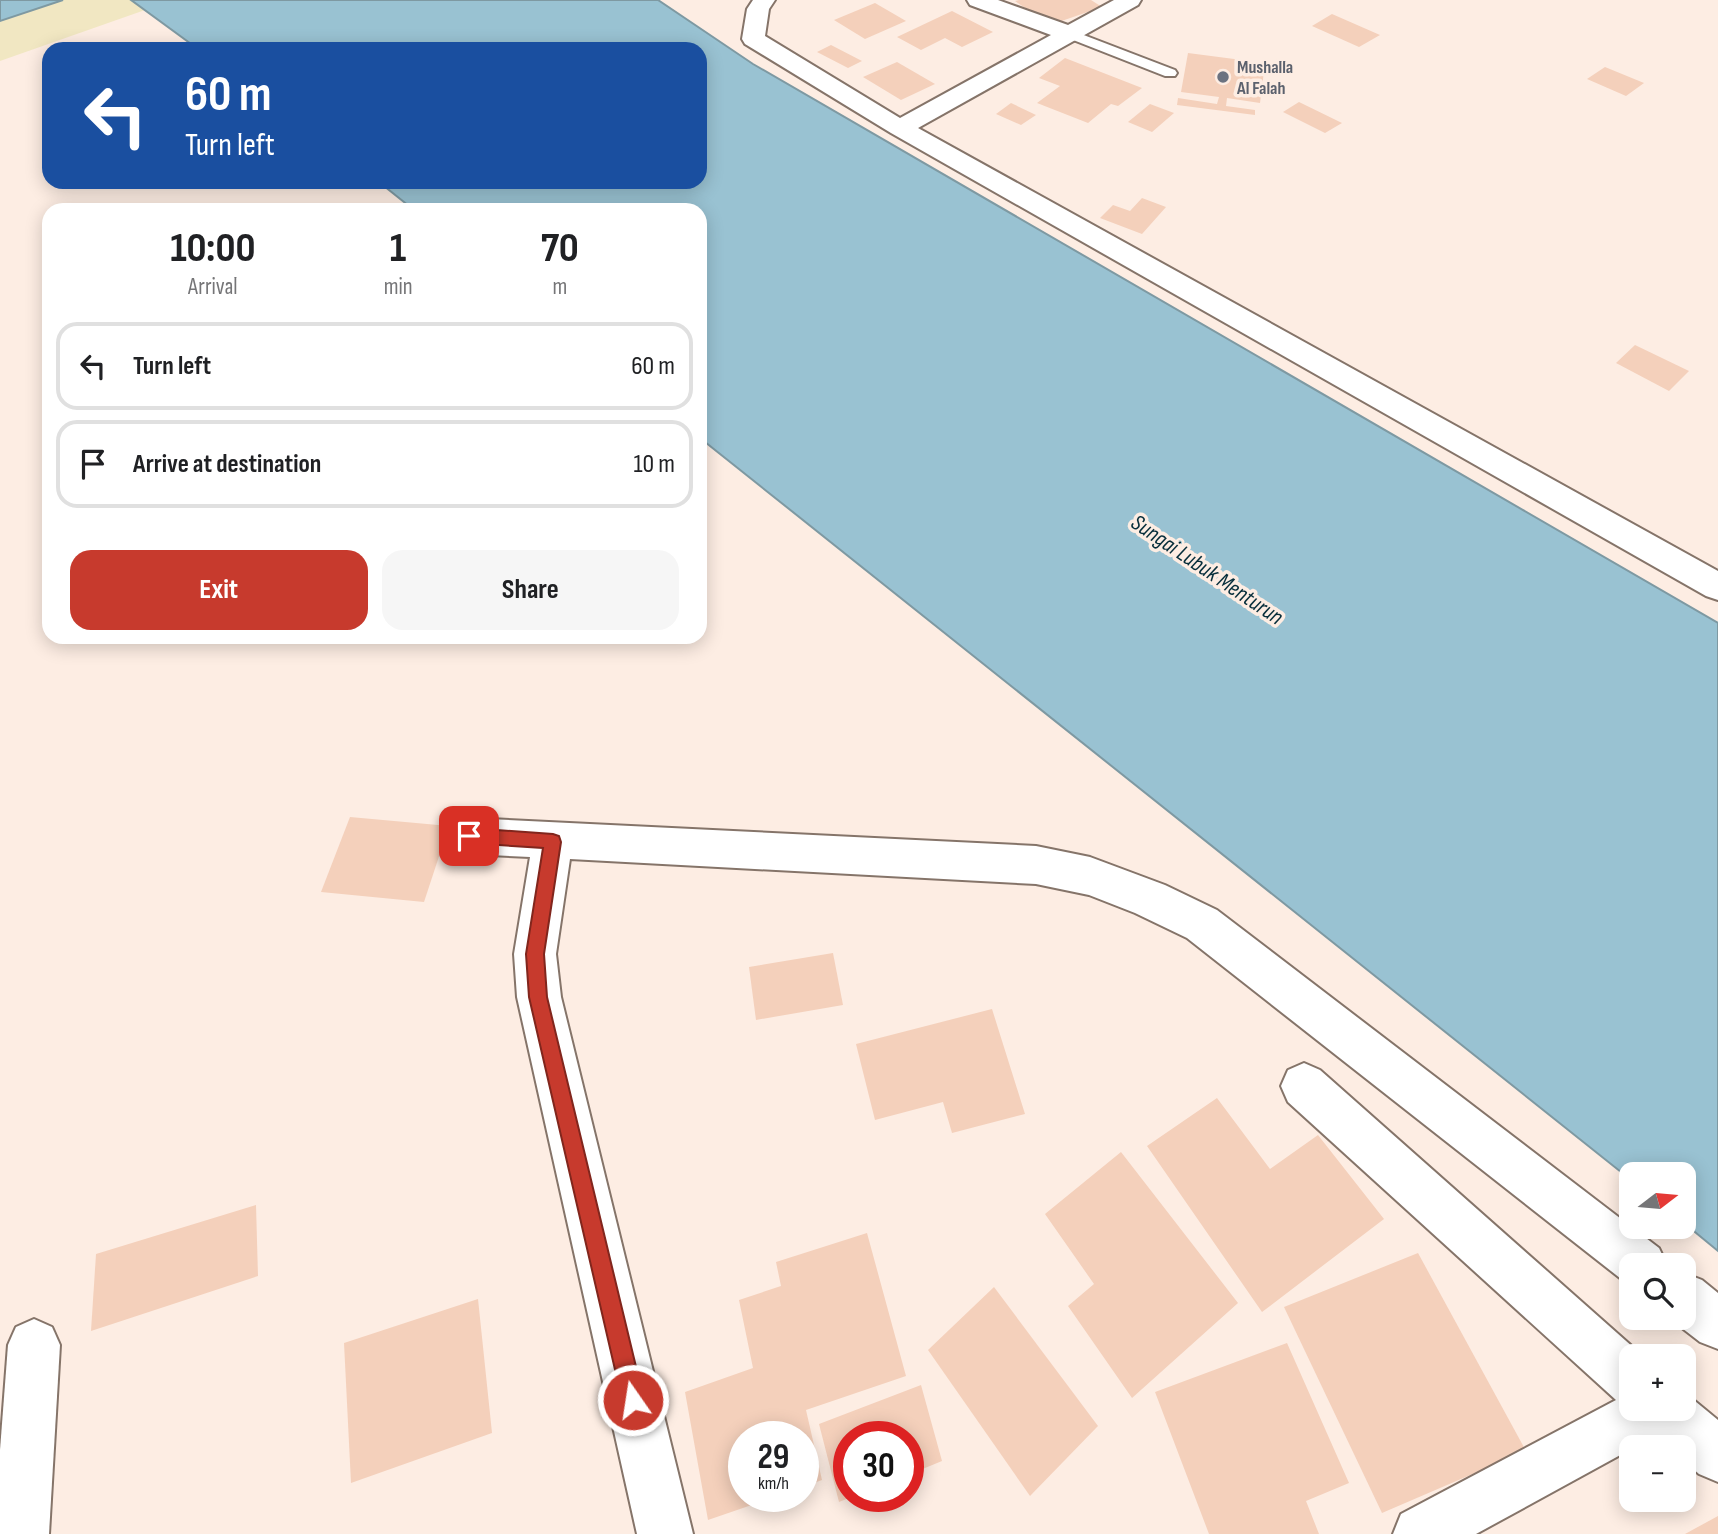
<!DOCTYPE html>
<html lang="en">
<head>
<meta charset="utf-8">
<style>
	:root { --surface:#fff; --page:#f6f6f6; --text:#202124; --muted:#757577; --line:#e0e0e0; --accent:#c73a2d }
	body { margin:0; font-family:"Sofia Sans Condensed",sans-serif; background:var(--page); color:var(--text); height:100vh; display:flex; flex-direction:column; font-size:26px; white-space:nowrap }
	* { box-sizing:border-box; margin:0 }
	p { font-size:23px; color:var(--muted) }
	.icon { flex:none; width:38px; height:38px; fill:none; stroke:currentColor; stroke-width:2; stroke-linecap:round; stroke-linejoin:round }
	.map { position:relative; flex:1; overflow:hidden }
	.sheet { position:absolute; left:42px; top:203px; width:665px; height:441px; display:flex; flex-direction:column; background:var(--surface); border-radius:21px; box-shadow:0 4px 18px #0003 }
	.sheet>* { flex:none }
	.top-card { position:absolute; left:42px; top:42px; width:665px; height:147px; border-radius:21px; box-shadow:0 4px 18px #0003; background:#1a4fa0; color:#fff; overflow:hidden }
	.needle { width:46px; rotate:74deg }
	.fabs { position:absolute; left:1619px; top:1162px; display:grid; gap:14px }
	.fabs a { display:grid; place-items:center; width:77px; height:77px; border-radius:14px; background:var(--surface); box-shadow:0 4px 18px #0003; font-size:35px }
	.speed { position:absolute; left:728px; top:1421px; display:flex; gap:14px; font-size:35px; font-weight:700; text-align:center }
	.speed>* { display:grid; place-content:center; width:91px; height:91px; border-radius:50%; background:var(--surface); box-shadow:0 4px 18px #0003; line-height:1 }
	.speed small { font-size:18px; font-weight:400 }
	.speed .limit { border:10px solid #d22; background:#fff; color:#111 }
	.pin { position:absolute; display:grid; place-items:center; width:60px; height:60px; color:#fff; margin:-30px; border-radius:14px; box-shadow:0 4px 10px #0006 }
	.me { position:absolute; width:77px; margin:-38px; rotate:347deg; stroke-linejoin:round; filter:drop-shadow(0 0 5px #0008) }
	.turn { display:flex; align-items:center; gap:24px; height:147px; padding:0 28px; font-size:32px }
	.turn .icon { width:91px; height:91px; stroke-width:2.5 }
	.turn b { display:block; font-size:49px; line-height:60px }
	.eta { display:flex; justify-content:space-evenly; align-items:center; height:119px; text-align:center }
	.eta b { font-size:42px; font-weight:700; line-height:49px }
	.primary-button { display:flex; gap:14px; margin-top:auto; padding:14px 28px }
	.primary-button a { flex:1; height:80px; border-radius:21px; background:var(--accent); color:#fff; font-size:28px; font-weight:700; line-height:80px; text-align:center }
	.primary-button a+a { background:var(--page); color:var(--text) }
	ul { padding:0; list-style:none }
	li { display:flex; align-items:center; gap:21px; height:88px; margin:0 14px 10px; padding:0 14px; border:4px solid var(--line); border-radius:21px }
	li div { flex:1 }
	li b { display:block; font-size:26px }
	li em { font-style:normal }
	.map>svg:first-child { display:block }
</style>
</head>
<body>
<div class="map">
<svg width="1718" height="1534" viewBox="0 0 1718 1534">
	<rect width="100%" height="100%" fill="#fdede3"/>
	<path fill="#f1e7c2" d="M63 0H131L145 10 0 61V21Z"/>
	<g fill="#99c2d2" stroke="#7e99a2" stroke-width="2">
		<path d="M0 0H63L0 21Z"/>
		<path d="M131 0H658L753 64 1718 623V1251L1684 1223V1174H1631V1180L700 438V210H414L379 182H700V49H198Z"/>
	</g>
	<g fill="#f4d0bb">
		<path d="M1019 0H1091L1102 7 1050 25 1015 1Z"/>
		<path d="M875 3 906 21 865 39 834 20Z"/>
		<path d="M952 11 993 32 962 47 945 38 921 50 897 37Z"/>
		<path d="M1332 14 1380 35 1359 47 1312 26Z"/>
		<path d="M831 45 862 61 848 68 817 52Z"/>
		<path d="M1188 53 1265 63 1260 103 1227 98 1226 106 1255 110V115L1177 105 1178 98 1217 104 1219 97 1181 92Z"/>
		<path d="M1065 58 1142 88 1118 106 1111 104 1088 123 1037 103 1060 86 1039 78Z"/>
		<path d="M897 62 935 84 901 100 863 77Z"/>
		<path d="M1605 67 1644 83 1626 96 1587 79Z"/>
		<path d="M1299 102 1342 123 1325 133 1283 112Z"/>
		<path d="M1011 103 1036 115 1021 125 996 114Z"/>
		<path d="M1150 104 1174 113 1152 132 1128 122Z"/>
		<path d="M1142 198 1166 207 1142 234 1100 218 1113 205 1130 211Z"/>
		<path d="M1635 345 1689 371 1669 391 1616 363Z"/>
		<path d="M350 817 449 826 424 902 321 892Z"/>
		<path d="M833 953 843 1005 756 1020 749 967Z"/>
		<path d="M992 1009 1025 1114 952 1133 943 1102 875 1120 856 1044Z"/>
		<path d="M1217 1098 1270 1169 1318 1135 1384 1219 1262 1312 1147 1146Z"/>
		<path d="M1121 1152 1238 1303 1132 1398 1068 1306 1094 1284 1045 1214Z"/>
		<path d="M256 1205 258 1276 91 1331 96 1254Z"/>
		<path d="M867 1233 906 1376 806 1410 822 1480 803 1487V1437H744V1496L775 1497 708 1520 685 1392 753 1368 739 1300 781 1286 776 1262Z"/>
		<path d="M1418 1253 1526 1451 1382 1513 1284 1307Z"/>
		<path d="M994 1287 1098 1426 1030 1496 928 1350Z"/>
		<path d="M478 1299 492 1433 351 1483 344 1343Z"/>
		<path d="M1287 1343 1349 1483 1306 1501 1319 1534H1209L1155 1392Z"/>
		<path d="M921 1385 942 1461 908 1475V1437H849V1496H854L839 1502 819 1424Z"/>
		<path d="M1718 1516V1534H1685Z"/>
	</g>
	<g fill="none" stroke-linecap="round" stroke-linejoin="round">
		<g stroke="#857469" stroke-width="4">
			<path id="lane" d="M1068 29 1175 70 1177 73 1175 76H1165L1063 36 1061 33Z"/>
		</g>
		<g stroke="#857469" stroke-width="4">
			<g id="street">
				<path d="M753 0H775L769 9 765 36 900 118 1051 35 970 5 967 0H998L1068 25 1114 0H1141L1138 5 918 128 1718 571V600L1706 596 891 133 745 44 742 39 747 9Z"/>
				<path d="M469 818 1036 846 1090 857 1165 885 1217 910 1659 1248 1667 1265H1631V1285L1625 1282 1187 938 1135 913 1089 895 1036 884 570 859 556 954 561 997 693 1534H637L517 997 514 954 530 857 469 854 455 849 449 836 455 823Z"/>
				<path d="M1304 1063 1320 1070 1643 1356H1631V1409H1684V1392L1718 1420V1482L1699 1474 1684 1461V1447H1668L1655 1436 1476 1534H1393L1401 1514 1616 1400 1288 1102 1281 1086 1288 1070Z"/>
				<path d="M1684 1273 1702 1280 1718 1293V1349L1700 1342 1669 1318H1684Z"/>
				<path d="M34 1319 52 1327 60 1345 49 1534H0V1450L8 1345 16 1327Z"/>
			</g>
		</g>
		<use href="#lane" fill="#fff" fill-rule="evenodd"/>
		<use href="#street" fill="#fff" fill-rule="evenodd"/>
	</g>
	<path fill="#c73a2d" stroke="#81261d" stroke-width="2" d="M469 828 553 834 559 836 561 842 544 954 547 997 644 1400 641 1407 633 1411 626 1407 622 1400 529 997 526 954 543 848 469 843 463 841 461 836 463 830Z"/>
	<circle fill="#6b7280" stroke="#fdede3" stroke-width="2.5" cx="1223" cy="77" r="7"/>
	<g text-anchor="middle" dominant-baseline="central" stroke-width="7" stroke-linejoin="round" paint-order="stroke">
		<g font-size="18" font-weight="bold" fill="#5b616d" stroke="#fdede3" text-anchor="start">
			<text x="1237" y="67">Mushalla<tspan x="1237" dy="21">Al Falah</tspan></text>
		</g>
		<g font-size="23" font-style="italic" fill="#072e3b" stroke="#fdede3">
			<text transform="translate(1207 570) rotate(34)">Sungai Lubuk Menturun</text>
		</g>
	</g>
</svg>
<div class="fabs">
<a><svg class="needle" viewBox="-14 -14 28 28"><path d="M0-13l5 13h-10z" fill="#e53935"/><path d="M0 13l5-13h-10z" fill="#757577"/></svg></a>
<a><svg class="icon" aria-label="search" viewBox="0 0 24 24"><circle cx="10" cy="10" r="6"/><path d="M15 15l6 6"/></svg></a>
<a>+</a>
<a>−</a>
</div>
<div class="speed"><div>29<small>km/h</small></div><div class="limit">30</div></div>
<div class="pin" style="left:469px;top:836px;background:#d93025"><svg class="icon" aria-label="arrive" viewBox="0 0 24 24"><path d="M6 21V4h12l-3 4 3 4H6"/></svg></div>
<svg class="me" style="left:633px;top:1400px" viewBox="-20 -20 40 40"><circle r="17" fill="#c73a2d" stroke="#fff" stroke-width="3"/><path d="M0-11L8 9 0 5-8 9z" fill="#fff"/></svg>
<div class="top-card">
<div class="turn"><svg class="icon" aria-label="left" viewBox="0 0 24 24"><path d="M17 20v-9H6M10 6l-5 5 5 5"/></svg><div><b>60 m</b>Turn left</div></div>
</div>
<section class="sheet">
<div class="eta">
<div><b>10:00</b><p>Arrival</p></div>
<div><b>1</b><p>min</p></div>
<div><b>70</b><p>m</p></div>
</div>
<ul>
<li><svg class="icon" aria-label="left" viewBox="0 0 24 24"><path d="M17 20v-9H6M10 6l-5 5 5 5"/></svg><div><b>Turn left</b></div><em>60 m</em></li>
<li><svg class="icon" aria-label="arrive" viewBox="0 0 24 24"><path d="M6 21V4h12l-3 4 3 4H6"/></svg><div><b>Arrive at destination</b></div><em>10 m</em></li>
</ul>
<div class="primary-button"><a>Exit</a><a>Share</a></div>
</section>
</div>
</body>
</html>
